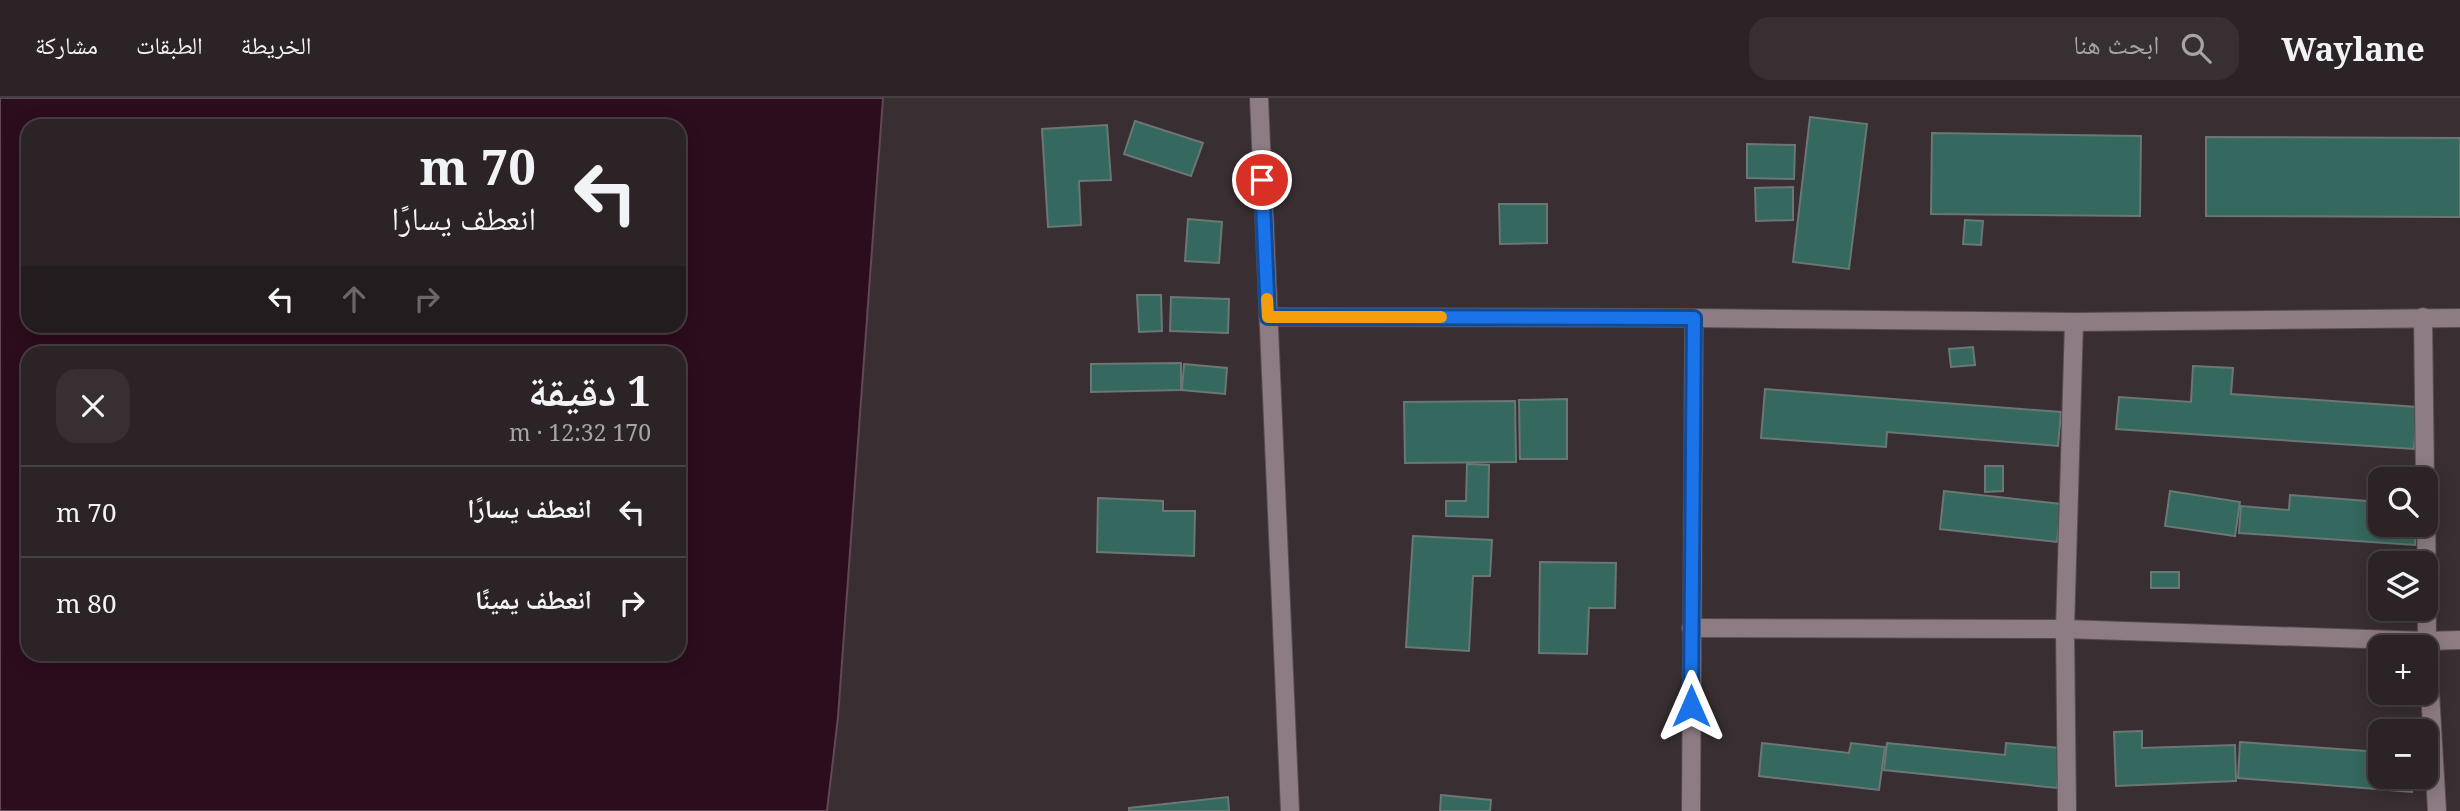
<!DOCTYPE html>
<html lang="ar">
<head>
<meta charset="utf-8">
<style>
	:root { --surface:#2b2326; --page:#372f32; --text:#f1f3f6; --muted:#a6a4a7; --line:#474043 }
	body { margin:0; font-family:"Noto Serif","Noto Naskh Arabic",serif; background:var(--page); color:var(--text); direction:rtl; height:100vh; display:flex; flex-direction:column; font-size:26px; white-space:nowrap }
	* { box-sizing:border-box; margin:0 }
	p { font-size:23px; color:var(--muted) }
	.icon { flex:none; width:38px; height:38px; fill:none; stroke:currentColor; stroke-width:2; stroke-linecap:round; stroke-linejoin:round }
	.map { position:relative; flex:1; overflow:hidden; direction:ltr }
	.details { position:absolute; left:21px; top:248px; width:665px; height:315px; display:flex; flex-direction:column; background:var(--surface); border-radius:21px; box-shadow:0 4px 18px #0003,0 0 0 2px var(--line); direction:rtl }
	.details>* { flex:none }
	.banner { position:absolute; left:21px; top:21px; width:665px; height:214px; border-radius:21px; box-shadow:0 4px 18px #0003,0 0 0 2px var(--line); direction:rtl; background:#2b2326; color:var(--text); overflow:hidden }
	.fabs { position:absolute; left:2368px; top:369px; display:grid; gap:14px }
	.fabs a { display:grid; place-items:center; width:70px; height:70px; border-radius:14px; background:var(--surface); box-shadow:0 4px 18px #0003,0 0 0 2px var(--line); font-size:35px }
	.pin { position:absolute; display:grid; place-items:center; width:60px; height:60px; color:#fff; margin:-30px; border:4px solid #fff; border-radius:50%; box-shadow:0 2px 7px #0007 }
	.me { position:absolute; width:77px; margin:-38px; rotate:0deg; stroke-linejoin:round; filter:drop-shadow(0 0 5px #0008) }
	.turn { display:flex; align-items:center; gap:24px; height:147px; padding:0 35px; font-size:32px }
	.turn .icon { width:91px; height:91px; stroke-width:2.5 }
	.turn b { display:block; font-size:49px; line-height:60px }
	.lanes { display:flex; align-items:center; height:66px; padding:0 35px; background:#0003; justify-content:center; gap:35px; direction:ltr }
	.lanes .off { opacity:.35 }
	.round { display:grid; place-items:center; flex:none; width:74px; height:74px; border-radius:21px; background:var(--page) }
	.summary { display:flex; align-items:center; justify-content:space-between; height:119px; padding:0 35px }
	h1 { font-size:42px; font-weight:700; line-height:52px }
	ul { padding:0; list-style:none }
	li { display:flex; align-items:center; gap:21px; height:91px; padding:0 35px; border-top:2px solid var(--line) }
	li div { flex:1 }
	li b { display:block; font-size:26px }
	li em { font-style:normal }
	header { display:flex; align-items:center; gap:42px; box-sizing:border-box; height:98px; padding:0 35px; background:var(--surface); border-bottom:2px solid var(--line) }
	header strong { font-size:33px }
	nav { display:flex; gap:38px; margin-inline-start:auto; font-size:24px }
	.search { width:490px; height:63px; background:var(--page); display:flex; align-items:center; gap:18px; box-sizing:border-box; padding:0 24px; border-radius:21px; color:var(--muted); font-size:26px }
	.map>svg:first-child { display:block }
</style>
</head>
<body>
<header>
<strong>Waylane</strong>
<div class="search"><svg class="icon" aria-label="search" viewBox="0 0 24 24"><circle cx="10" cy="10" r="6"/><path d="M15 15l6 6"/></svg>ابحث هنا</div>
<nav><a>الخريطة</a><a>الطبقات</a><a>مشاركة</a></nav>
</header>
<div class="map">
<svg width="2460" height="713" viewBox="0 0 2460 713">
	<rect width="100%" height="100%" fill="#392f33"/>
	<path fill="#2c0d1e" stroke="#604855" stroke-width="2" fill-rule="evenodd" d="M0 0H883L838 619 827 713H0ZM28 28H679V228H28ZM28 256H679V556H28Z"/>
	<g fill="#35685e" stroke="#6a7774" stroke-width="2">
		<path d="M1810 19 1867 26 1849 171 1793 164Z"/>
		<path d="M1135 23 1203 45 1191 78 1124 56Z"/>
		<path d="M1107 27 1111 82 1079 83 1081 127 1048 129 1042 31Z"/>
		<path d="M1932 35 2141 38 2140 118 1931 116Z"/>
		<path d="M2206 39 2460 40V119L2206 118Z"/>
		<path d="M1747 46 1795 47 1794 81 1747 80Z"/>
		<path d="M1793 89V122L1756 123 1755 90Z"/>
		<path d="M1499 106H1547V145L1500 146Z"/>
		<path d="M1188 121 1222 124 1219 165 1185 163Z"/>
		<path d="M1965 122 1983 123 1981 147 1963 146Z"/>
		<path d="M1137 197H1161L1162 233 1139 234Z"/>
		<path d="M1171 199 1229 201 1228 235 1170 233Z"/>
		<path d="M1973 249 1975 267 1951 269 1949 251Z"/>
		<path d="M1181 265V292L1091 294V266Z"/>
		<path d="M1184 266 1227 270 1225 296 1182 292Z"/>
		<path d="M2193 268 2233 270 2231 296 2417 309 2414 351 2116 331 2119 299 2191 304Z"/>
		<path d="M1765 291 2061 314 2058 348 1887 334 1886 349 1761 340Z"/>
		<path d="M1567 301V361H1520L1519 302Z"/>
		<path d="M1515 303 1516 364 1405 365 1404 304Z"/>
		<path d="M1467 366 1489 367 1488 419 1446 418V403H1466Z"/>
		<path d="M1985 368H2003V393L1985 394Z"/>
		<path d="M1944 393 2061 406 2057 444 1940 431Z"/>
		<path d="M2170 393 2240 404 2235 438 2165 428Z"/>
		<path d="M2290 397 2380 404V427H2416L2415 447 2239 435 2241 408 2289 412Z"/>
		<path d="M1098 400 1163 403V413H1195L1194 458 1097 454Z"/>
		<path d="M1413 438 1492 442 1490 478H1473L1469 553 1406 549Z"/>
		<path d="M1540 464 1616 465 1615 510H1589L1587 556 1539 555Z"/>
		<rect x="2151" y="474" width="28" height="16"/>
		<path d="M2142 633V650L2235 647 2236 683 2116 688 2114 634Z"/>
		<path d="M2240 644 2380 654V679H2413L2412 694 2238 680Z"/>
		<path d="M1762 645 1849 655 1851 645 1885 649 1879 692 1759 678Z"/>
		<path d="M1887 645 2005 657 2006 645 2060 650 2057 690 1884 672Z"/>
		<path d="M1441 697 1491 702 1490 713H1440Z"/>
		<path d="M1228 699 1229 713H1129V710Z"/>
	</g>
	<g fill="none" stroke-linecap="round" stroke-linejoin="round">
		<g stroke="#564c50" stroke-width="20">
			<g id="minor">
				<path d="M1259 0 1290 713"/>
				<path d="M1268 219 1694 220 2074 224 2460 220"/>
				<path d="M2423 219 2425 382"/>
				<path d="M2426 393 2427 543 2437 713"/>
				<path d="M1691 530 2065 531 2427 543 2460 542"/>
				<path d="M1691 713 1694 220"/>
				<path d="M2067 713 2065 531 2074 224"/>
			</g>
		</g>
		<use href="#minor" stroke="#8e7c84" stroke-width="18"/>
	</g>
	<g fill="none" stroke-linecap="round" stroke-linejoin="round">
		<g stroke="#114b97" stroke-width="18">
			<path id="route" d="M1262 82 1268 219 1694 220 1691 608"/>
		</g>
		<use href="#route" stroke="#1a73e8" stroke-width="12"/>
		<path stroke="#f59e0b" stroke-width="12" d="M1267 201 1268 219H1441"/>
	</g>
</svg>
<div class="fabs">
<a><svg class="icon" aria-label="search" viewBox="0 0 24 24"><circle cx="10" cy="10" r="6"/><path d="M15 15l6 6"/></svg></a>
<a><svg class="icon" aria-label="layers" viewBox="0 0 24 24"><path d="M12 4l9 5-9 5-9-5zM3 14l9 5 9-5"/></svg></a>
<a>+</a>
<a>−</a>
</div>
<div class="pin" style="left:1262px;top:82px;background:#d93025"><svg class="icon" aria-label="arrive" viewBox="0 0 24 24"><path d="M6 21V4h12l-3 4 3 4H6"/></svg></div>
<svg class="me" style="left:1691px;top:608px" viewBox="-20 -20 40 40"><path d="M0-17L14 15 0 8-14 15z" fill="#1a73e8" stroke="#fff" stroke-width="4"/></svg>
<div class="banner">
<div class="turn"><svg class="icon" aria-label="left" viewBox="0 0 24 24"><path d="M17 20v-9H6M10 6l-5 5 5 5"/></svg><div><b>70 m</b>انعطف يسارًا</div></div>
<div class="lanes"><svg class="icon" aria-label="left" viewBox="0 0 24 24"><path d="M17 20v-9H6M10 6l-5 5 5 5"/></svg><svg class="icon off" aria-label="ahead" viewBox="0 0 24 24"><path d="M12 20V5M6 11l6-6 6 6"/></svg><svg class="icon off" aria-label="right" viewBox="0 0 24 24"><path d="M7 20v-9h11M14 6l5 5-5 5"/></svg></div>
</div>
<section class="details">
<div class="summary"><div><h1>1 دقيقة</h1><p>170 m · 12:32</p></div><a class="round"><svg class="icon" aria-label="close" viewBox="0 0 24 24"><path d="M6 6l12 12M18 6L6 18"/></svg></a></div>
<ul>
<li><svg class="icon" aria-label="left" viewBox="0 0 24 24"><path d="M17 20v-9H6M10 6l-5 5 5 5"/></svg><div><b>انعطف يسارًا</b></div><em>70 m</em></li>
<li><svg class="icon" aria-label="right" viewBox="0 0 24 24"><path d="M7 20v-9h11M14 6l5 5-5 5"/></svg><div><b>انعطف يمينًا</b></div><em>80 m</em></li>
</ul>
</section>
</div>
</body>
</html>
